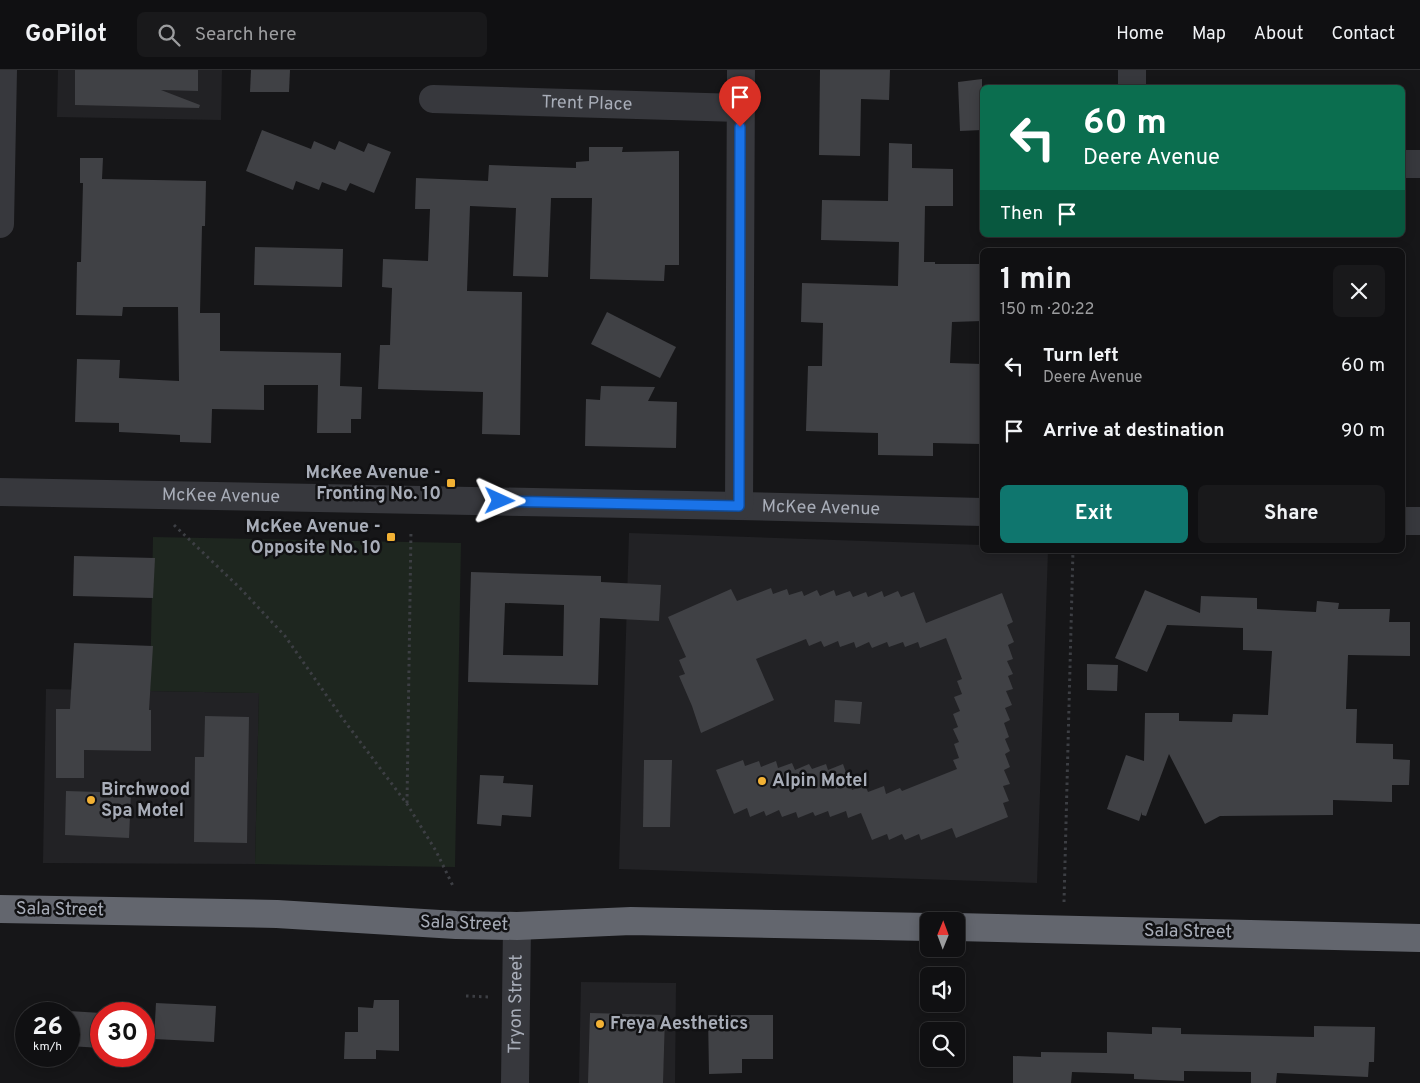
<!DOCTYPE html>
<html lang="en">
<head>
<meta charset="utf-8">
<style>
	:root { --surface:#101012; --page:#19191b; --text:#f1f3f6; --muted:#9c9d9f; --line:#303032; --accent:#0f766e }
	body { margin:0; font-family:Overpass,sans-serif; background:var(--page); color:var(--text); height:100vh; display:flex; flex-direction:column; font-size:19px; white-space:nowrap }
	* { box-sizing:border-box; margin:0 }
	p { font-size:16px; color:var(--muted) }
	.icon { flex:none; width:28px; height:28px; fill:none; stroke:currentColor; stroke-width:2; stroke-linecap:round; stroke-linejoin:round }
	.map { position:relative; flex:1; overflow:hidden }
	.sheet { position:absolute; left:980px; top:178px; width:425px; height:305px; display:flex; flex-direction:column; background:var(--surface); border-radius:8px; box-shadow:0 2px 12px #0003,0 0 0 1px var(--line) }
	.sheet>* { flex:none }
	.hud { position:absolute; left:980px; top:15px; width:425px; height:152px; border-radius:8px; box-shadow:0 2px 12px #0003,0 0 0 1px var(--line); background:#0b6e4f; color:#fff; overflow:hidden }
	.needle { width:32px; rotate:1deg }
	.controls { position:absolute; left:920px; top:842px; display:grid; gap:10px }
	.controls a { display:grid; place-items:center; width:45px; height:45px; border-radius:8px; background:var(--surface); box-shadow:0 2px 12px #0003,0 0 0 1px var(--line); font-size:25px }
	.speed { position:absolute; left:15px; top:932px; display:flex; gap:10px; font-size:25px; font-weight:700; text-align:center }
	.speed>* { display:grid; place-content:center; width:65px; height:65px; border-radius:50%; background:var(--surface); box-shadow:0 2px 12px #0003,0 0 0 1px var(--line); line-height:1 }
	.speed small { font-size:12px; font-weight:400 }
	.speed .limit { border:8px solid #d22; background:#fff; color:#111 }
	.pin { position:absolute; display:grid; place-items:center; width:42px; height:42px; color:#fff; margin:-51px -21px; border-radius:50% 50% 50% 0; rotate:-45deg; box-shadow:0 0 5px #0007 }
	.pin .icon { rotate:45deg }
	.me { position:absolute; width:55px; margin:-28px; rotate:91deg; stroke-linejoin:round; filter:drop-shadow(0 0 4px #0008) }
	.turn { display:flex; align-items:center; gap:18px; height:105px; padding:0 20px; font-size:22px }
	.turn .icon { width:65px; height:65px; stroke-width:2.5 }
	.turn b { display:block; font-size:35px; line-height:42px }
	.then { display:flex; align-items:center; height:48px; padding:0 20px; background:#0003; gap:10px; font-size:19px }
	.round { display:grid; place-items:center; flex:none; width:52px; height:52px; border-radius:8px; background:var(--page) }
	.overview { display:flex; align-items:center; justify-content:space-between; height:85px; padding:0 20px }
	h1 { font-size:30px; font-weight:700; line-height:38px }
	.action { display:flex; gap:10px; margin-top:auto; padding:10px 20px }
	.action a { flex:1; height:58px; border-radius:8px; background:var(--accent); color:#fff; font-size:20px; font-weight:700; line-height:58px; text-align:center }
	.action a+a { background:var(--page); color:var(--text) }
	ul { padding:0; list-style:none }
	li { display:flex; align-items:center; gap:15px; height:65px; padding:0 20px }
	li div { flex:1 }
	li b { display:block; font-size:19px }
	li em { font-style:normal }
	header { display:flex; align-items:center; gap:30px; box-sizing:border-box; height:70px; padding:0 25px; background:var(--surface); border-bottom:1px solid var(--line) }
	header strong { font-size:24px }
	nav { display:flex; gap:28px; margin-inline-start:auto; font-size:18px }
	.search { width:350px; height:45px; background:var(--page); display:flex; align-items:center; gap:12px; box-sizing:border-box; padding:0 18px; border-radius:8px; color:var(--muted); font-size:19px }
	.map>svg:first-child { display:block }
</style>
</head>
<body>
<header>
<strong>GoPilot</strong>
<div class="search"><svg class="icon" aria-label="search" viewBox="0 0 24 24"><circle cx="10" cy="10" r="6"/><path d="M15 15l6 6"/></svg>Search here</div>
<nav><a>Home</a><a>Map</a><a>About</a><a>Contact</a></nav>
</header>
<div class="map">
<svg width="1420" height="1013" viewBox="0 0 1420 1013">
	<rect width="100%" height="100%" fill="#161618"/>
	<g fill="#222225">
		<path d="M58 0H222L221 50 57 47Z"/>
		<path d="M629 463 982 475V480H1048L1037 813 619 799Z"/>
		<path d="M46 619 259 623 255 794 43 793Z"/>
		<path d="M581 912 676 913 675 1013H579Z"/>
	</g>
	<path fill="#1e261f" d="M153 467 461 473 455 797 255 794 259 623 150 621Z"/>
	<g fill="#404145" fill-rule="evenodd">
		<path d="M75 0H198V21L161 20 200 35 199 38 75 35Z"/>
		<path d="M251 0H290L289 22H250Z"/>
		<path d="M820 0H890L889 30 861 29 860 86 819 85Z"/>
		<path d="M982 9V60L960 61 958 12Z"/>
		<path d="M262 60 311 79 314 71 335 80 339 71 364 82 368 73 391 82 374 123 350 113 346 121 322 112 319 120 296 111 293 120 246 101Z"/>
		<path d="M889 73 912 74V98L953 99V136H925L924 192H935V194H982V251L952 252 950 293 982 294V374L933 373V386L878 385V363L806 361 808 296H822L823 253 801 252 802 213 898 216 899 172 821 170 822 130 888 131Z"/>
		<path d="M589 77H623L622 82 679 81V195H665L664 211 590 209 592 128H551L548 207 513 206 516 138 470 136 467 221 522 222 520 365 482 364 483 322 378 319 380 275H390L392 218 382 217 383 189 428 191 430 139H415L416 108 488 111 489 95 576 98V92L589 91Z"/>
		<path d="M80 88H103L102 109 206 111 205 156H202L200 243H220V281L341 283 340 316 362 317 361 349H351V363H317L318 315H264V340L212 339 211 373 180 372V365L119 362V353L75 352 77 289 120 290 119 308 179 311 178 237H123L122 246 76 245 77 192H81L83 113H80Z"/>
		<path d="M255 177 343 179 342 217 254 215Z"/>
		<path d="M607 242 676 277 660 308 591 274Z"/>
		<path d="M601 316 655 317 648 331 677 332 676 378 585 376 586 329 600 330Z"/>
		<path d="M74 486 155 488 153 528 73 526Z"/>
		<path d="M471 502 601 506V512L661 515 659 551 600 548 598 615 468 612ZM505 533 564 535 563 586 503 585Z"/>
		<path d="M771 518 773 524 787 519 789 525 802 521 804 526 817 520 820 526 834 520 836 526 850 521 853 527 866 522 868 527 882 521 884 527 898 521 901 527 914 522 926 553 1002 523 1013 552 1007 555 1014 572 1008 575 1013 589 1007 591 1013 604 1008 606 1013 619 1006 621 1012 635 1005 638 1010 650 1004 653 1009 667 1005 669 1010 681 1005 684 1010 697 1004 700 1010 714 1003 716 1009 731 1003 733 1008 747 956 768 952 758 921 770 919 764 905 770 902 764 889 770 887 764 872 770 861 743 848 748 846 741 830 747 828 741 815 746 813 742 798 748 796 742 782 747 779 740 766 746 764 741 750 747 747 738 734 744 716 700 743 690 745 696 759 691 761 697 776 691 778 698 792 693 795 700 809 694 812 699 826 694 828 700 843 694 852 720 865 715 868 722 884 716 886 724 900 718 902 721 957 699 953 690 959 688 954 674 959 672 953 659 958 657 953 644 960 641 954 627 962 624 957 611 962 609 946 568 920 578 918 572 905 577 903 572 889 577 887 572 872 578 869 572 856 578 854 572 840 577 838 571 824 577 821 571 809 576 806 569 756 589 774 630 701 663 692 636 679 606 685 604 679 590 686 587 668 547 731 519 737 531Z"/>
		<path d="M1145 520 1200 543 1201 526 1257 528V539L1316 542 1317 531 1339 533 1338 539H1390L1389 552H1410V586L1348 585 1346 639H1357L1356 673 1393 674V689L1410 690 1409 715H1392V732L1333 730V745L1220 746 1205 754 1169 684 1146 746 1142 745V742L1139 751 1107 739 1126 685 1144 691 1145 643H1179V651L1232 652 1233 644 1268 645 1272 581 1243 580V558L1167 555 1147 602 1115 588Z"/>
		<path d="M74 573 153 576 149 640H151V681L84 680V708H56V639H70Z"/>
		<path d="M1087 594 1118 595 1117 621 1087 620Z"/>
		<path d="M835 630 862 632 860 654 834 652Z"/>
		<path d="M205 646 249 647 247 773 194 772 195 687H204Z"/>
		<path d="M644 690H672L670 757H643Z"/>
		<path d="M480 705 504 706 503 713 533 715 531 747 502 745 501 756 477 754Z"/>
		<path d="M66 721 131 723 129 768 65 765Z"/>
		<path d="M374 930H399V981L376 980V989H344L345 962H358V937L373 938Z"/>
		<path d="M156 933 216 936 214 972 154 969Z"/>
		<path d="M69 941 101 943V978L69 976Z"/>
		<path d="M590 943 665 945 663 1013H588Z"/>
		<path d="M708 945H773V989H742V1003L709 1004Z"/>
		<path d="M1314 956 1375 957 1374 992H1369L1368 1007 1277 1003 1276 1013H1251V1002L1184 1001V1011L1134 1009V1004L1072 1002 1071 1013H1013V986L1041 987V982L1107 983V962L1152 964V957L1181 958V964L1314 967Z"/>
	</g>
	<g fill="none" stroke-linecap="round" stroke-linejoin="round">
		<g stroke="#3d3f44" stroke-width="3" stroke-dasharray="2.5 4" stroke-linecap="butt">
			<path d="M174 455 239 517 285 566 343 649 407 734 436 781 454 818"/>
			<path d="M407 733 411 460"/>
			<path d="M1064 832 1073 480"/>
			<path d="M466 926 490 927"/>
		</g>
		<g stroke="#37383d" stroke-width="28">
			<path d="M1132 18V0"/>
			<path id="s1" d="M433 29 740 38"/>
			<path d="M1402 94H1420"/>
			<path d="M0 154 3 0"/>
			<path id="s2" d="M0 422 739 436 982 442"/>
			<path d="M739 436 741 0"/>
			<path d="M1402 451H1420"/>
			<path id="s3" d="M515 1013 517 856"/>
		</g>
		<g stroke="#63666e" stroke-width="28">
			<path d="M0 839 277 844 456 855 517 856 631 851 929 857"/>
			<path d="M956 857 1420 868"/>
		</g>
	</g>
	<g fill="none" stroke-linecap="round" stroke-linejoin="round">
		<g stroke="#114b97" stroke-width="12">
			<path id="route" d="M500 431 739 436 740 57"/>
		</g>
		<use href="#route" stroke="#1a73e8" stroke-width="9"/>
	</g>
	<g fill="#f2b134" stroke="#111113" stroke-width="2">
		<rect x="446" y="408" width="10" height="10" rx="2.5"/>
		<rect x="386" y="462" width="10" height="10" rx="2.5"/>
		<circle cx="762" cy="711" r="5"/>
		<circle cx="91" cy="730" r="5"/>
		<circle cx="600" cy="954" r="5"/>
	</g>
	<g text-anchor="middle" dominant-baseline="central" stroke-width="5" stroke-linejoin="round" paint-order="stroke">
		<g font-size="18" fill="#a8adb8" stroke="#111113">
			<text stroke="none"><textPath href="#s1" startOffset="154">Trent Place</textPath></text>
			<text stroke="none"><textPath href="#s2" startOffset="221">McKee Avenue</textPath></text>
			<text stroke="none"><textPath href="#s2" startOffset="821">McKee Avenue</textPath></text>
			<text transform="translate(60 840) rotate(1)">Sala Street</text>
			<text transform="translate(464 854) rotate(2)">Sala Street</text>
			<text transform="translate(1188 862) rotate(1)">Sala Street</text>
			<text stroke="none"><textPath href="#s3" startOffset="79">Tryon Street</textPath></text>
		</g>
		<g font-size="18" font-weight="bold" fill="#a8adb8" stroke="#111113" text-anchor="start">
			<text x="441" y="403" text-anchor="end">McKee Avenue -<tspan x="441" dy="21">Fronting No. 10</tspan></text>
			<text x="381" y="457" text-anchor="end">McKee Avenue -<tspan x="381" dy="21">Opposite No. 10</tspan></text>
			<text x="772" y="711">Alpin Motel</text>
			<text x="101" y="720">Birchwood<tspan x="101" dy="21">Spa Motel</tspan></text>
			<text x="610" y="954">Freya Aesthetics</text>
		</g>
	</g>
</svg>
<div class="controls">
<a><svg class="needle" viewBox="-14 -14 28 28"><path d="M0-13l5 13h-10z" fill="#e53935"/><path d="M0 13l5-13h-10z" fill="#9c9d9f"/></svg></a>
<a><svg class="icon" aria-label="sound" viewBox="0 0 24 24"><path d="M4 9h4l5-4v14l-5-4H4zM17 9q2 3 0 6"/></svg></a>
<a><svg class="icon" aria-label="search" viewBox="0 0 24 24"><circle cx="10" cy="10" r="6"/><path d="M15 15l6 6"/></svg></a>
</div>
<div class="speed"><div>26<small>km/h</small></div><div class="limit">30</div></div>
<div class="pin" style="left:740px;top:57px;background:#d93025"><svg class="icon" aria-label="arrive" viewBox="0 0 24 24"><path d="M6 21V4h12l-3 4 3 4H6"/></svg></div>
<svg class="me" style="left:500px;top:431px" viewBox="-20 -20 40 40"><path d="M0-17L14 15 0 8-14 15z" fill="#1a73e8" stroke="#fff" stroke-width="4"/></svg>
<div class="hud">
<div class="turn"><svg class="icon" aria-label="left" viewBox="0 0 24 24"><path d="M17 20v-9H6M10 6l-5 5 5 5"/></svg><div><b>60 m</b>Deere Avenue</div></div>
<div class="then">Then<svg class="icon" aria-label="arrive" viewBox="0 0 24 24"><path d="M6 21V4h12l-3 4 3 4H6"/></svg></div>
</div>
<section class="sheet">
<div class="overview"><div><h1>1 min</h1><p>150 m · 20:22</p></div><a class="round"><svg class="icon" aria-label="close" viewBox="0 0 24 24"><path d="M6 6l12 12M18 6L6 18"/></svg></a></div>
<ul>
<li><svg class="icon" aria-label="left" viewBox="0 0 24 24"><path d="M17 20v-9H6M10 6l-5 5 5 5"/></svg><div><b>Turn left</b><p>Deere Avenue</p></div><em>60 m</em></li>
<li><svg class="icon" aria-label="arrive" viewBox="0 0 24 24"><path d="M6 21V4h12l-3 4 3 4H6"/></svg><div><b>Arrive at destination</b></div><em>90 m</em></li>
</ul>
<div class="action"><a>Exit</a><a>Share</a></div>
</section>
</div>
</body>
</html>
